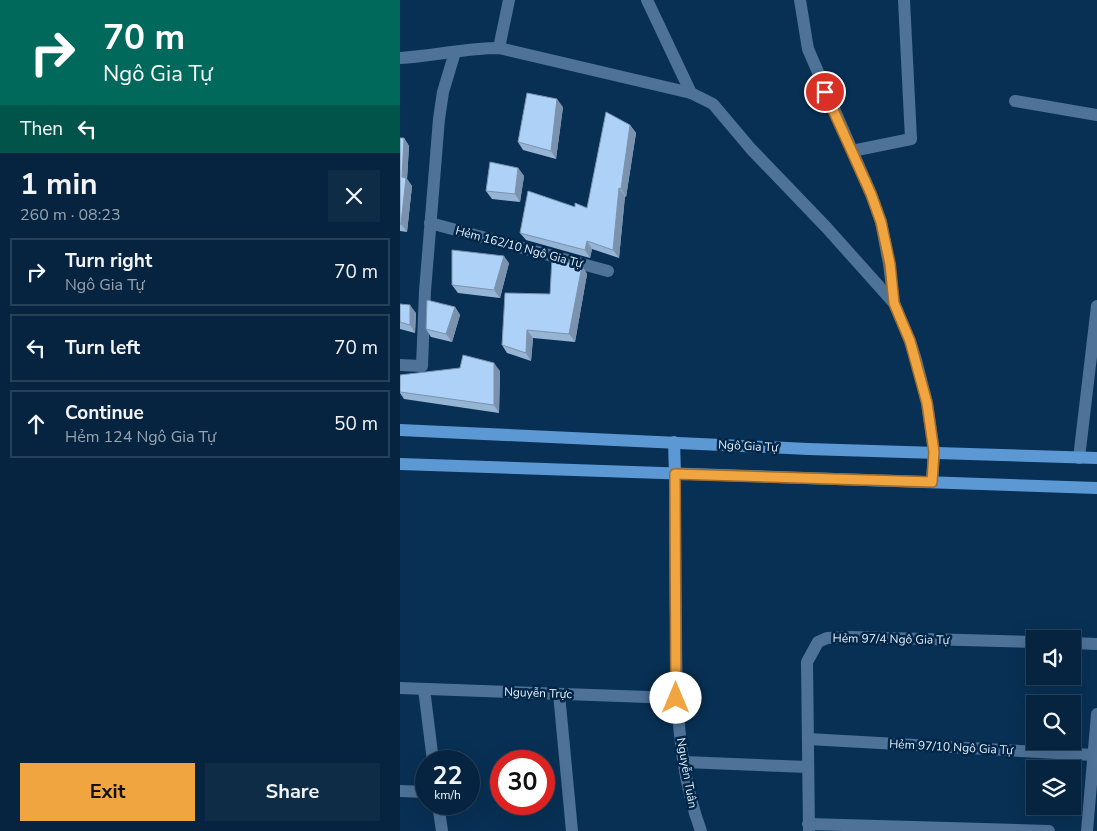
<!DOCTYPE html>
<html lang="en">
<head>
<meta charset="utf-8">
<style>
	:root { --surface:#06243f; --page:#0f2c46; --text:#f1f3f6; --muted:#98a4b0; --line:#274159; --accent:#f1a540 }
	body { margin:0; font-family:"Nunito Sans",sans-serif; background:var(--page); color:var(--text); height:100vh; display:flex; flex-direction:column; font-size:19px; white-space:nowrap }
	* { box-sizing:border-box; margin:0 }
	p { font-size:16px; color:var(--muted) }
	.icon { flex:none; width:28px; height:28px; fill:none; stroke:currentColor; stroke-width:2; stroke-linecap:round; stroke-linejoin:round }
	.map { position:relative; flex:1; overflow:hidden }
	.sheet { display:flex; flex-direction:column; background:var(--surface); width:400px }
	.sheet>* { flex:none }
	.guide { background:#00695c; color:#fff; overflow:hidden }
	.fabs { position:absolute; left:626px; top:630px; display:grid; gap:10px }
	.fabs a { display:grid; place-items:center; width:55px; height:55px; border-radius:0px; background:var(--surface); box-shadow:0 5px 20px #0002,0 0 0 1px var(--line); font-size:25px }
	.speed { position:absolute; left:15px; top:750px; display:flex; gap:10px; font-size:25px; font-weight:700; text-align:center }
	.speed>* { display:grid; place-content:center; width:65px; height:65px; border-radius:50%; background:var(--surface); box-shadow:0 5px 20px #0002,0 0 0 1px var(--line); line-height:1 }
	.speed small { font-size:12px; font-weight:400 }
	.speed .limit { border:8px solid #d22; background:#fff; color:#111 }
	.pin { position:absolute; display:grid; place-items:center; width:42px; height:42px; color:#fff; margin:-21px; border:2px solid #fff; border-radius:50%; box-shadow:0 1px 5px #0007 }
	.me { position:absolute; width:55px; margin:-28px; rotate:0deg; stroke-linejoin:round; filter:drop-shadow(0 0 4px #0008) }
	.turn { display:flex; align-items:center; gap:18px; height:105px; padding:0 20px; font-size:22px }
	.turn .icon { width:65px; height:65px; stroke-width:2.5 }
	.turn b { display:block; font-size:35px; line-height:42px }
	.then { display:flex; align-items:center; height:48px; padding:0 20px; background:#0003; gap:10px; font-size:19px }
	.round { display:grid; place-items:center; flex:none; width:52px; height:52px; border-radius:0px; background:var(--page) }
	.headline { display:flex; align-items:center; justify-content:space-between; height:85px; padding:0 20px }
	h1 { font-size:30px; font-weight:700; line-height:38px }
	.primary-button { display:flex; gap:10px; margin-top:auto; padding:10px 20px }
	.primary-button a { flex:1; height:58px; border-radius:0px; background:var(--accent); color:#111; font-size:20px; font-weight:700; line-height:58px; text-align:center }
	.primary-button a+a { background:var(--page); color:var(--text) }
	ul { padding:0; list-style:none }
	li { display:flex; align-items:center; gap:15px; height:68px; margin:0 10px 8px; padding:0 10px; border:2px solid var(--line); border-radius:0px }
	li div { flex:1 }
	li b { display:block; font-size:19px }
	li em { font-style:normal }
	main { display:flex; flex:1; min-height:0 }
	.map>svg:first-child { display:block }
</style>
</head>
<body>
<main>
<section class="sheet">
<div class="guide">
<div class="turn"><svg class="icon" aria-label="right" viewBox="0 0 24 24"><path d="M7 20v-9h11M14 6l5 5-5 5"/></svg><div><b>70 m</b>Ngô Gia Tự</div></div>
<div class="then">Then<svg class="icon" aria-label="left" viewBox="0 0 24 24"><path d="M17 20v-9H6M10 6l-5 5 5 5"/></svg></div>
</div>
<div class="headline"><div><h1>1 min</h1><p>260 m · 08:23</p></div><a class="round"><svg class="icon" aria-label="close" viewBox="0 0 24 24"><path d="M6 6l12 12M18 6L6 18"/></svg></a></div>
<ul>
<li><svg class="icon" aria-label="right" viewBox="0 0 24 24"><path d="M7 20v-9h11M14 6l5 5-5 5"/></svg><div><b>Turn right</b><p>Ngô Gia Tự</p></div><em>70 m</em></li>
<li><svg class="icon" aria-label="left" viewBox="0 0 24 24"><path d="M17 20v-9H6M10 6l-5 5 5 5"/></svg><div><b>Turn left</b></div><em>70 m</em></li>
<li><svg class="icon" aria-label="ahead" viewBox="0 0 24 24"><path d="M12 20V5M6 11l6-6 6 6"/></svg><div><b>Continue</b><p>Hẻm 124 Ngô Gia Tự</p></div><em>50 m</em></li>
</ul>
<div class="primary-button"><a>Exit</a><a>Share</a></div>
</section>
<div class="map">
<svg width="697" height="831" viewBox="0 0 697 831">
	<rect width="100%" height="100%" fill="#083054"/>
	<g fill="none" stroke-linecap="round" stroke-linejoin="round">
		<g stroke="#4e7298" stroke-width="12">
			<path d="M400 0 408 49 471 194 481 222 489 264 494 303"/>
			<path d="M452 151 511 139 504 0"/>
			<path d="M30 223 208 271"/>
			<path d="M0 365 22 366 25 291 39 119 43 92 55 52"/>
			<path d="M284 762 408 767"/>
		</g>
		<g stroke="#4e7298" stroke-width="12">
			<path d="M247 0 291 93"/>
			<path d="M99 48 109 0"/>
			<path d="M0 58C33 56 66 48 99 48L291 93 313 104 351 149 426 227 494 303 510 341 516 360 527 403 534 452"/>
			<path d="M615 101 697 115"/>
			<path d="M679 458 697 306"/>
			<path d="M275 474C275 522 275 571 276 619 276 690 276 764 301 831"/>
			<path d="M672 643 697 644"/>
			<path d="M0 688 276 698"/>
			<path d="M24 689 33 761"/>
			<path d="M159 694 172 831"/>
			<path d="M408 739 693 755"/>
			<path d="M0 791 26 792"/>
			<path d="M38 804 42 831"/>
			<path d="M408 824 649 831"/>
			<path d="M409 831 407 662 418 642 427 638 451 637 635 642"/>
			<path d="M687 831 697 714"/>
		</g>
		<g stroke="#5c98d4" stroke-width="12">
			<path d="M0 430 408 449 697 458"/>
			<path d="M274 442 275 474"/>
			<path d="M0 464 697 488"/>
			<path d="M532 482 534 452"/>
		</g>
	</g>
	<g fill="#96b4d4">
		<path d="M163 107 156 159 123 150 118 142Z"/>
		<path d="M230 125 236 133 226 197 225 196 219 258 192 249 190 258 126 240 120 233 175 207 187 208Z"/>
		<path d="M0 138H4L9 146 7 179 12 186 7 232 0 231Z"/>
		<path d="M118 168 124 176 120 202 92 199 86 191Z"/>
		<path d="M109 263 100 298 58 293 52 285Z"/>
		<path d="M182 266 187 274 175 342 133 338 131 361 107 353 102 345 150 294Z"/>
		<path d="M0 304 16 313 15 333 0 329Z"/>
		<path d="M55 307 60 315 52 342 31 337 26 329Z"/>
		<path d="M100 371 99 413 4 399 0 393V375Z"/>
	</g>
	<g fill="#7a92ad">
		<path d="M157 99 163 107 156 159 151 151Z"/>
		<path d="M230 125 236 133 226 197 221 189Z"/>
		<path d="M4 138 9 146 7 179 12 186 7 232 1 224 2 177Z"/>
		<path d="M118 168 124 176 120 202 115 194Z"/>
		<path d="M219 188 225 196 219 258 213 250Z"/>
		<path d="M187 241 192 249 190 258 185 250Z"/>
		<path d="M104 256 109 263 100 298 94 290Z"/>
		<path d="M182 266 187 274 175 342 169 334Z"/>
		<path d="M10 305 16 313 15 333 10 325Z"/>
		<path d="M55 307 60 315 52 342 46 334Z"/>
		<path d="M127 330 133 338 131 361 126 353Z"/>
		<path d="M94 363 100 371 99 413 94 405Z"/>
	</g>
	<g fill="#aed1f7" stroke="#7a92ad">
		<path d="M127 93 157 99 151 151 118 142Z"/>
		<path d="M206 112 230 125 221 189 219 188 213 250 187 241 185 250 120 233 128 191 175 207V203L187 208Z"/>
		<path d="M0 138H4L2 177 6 178 1 224H0Z"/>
		<path d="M90 162 118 168 115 194 86 191Z"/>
		<path d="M52 250 104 256 94 290 52 285Z"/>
		<path d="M152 258 182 266 169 334 127 330 126 353 102 345 105 293 150 294Z"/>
		<path d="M27 300 55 307 46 334 26 329Z"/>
		<path d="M0 304 10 305V325L0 322Z"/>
		<path d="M63 355 94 363V405L0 392V375L60 368Z"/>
	</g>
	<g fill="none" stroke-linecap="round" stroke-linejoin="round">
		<g stroke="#9d6b2a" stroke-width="12">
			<path id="route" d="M276 698 275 474 532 482 534 452 527 403 510 341 494 303 490 264 481 222 471 194 425 92"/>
		</g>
		<use href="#route" stroke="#f1a540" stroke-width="9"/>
	</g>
	<g text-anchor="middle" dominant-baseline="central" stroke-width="5" stroke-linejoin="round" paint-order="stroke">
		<g font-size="12" fill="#e4eefa" stroke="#002648">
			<text transform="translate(119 247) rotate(15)">Hẻm 162/10 Ngô Gia Tự</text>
			<text transform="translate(348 446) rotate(3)">Ngô Gia Tự</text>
			<text transform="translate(491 639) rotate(1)">Hẻm 97/4 Ngô Gia Tự</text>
			<text transform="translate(138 693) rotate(2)">Nguyễn Trực</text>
			<text transform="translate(551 747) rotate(3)">Hẻm 97/10 Ngô Gia Tự</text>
			<text transform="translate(287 773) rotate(80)">Nguyễn Tuân</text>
		</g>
	</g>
</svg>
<div class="fabs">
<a><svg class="icon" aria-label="sound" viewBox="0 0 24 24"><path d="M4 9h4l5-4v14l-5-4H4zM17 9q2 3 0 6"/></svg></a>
<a><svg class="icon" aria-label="search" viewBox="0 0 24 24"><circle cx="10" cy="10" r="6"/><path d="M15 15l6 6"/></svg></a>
<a><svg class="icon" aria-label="layers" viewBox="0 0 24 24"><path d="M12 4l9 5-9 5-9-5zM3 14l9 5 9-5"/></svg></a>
</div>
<div class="speed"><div>22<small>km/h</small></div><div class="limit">30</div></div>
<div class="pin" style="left:425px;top:92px;background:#d93025"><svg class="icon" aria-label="arrive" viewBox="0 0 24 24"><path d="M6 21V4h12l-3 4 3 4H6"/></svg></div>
<svg class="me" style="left:276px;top:698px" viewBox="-20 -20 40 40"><circle r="19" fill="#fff"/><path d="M0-13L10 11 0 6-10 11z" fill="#f1a540"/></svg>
</div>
</main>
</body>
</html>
